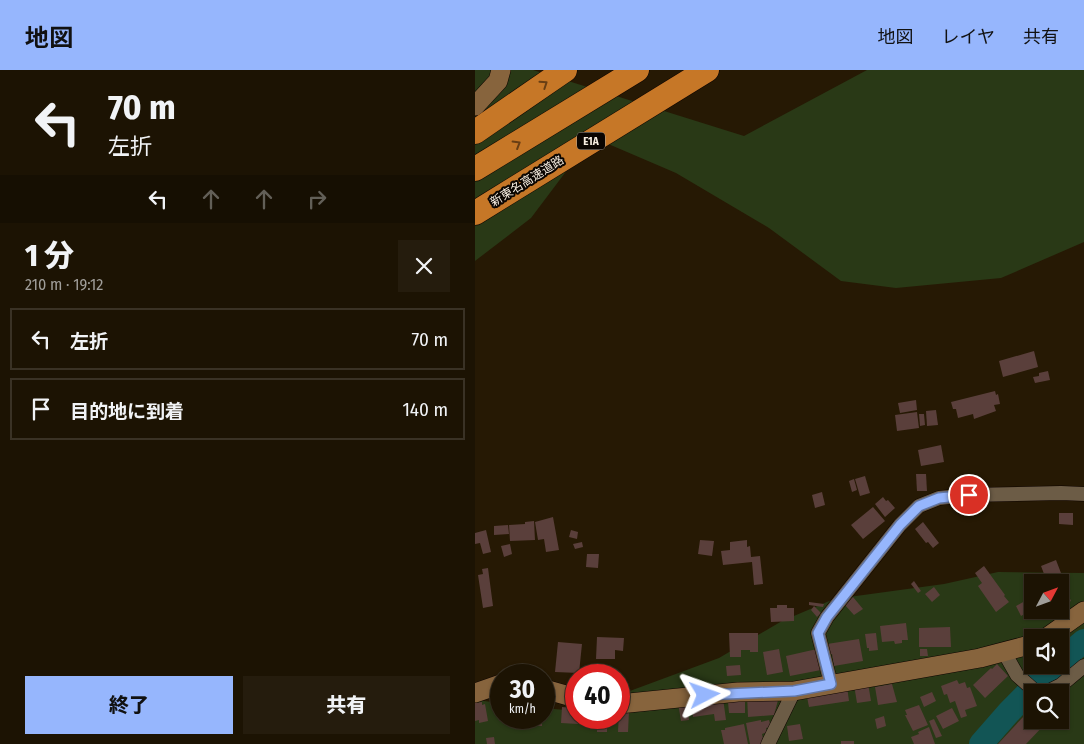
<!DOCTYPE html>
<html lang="ja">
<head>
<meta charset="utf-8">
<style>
	:root { --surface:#1c1303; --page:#251c0d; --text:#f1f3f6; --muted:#a09e9a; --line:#3a3225; --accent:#96b6fd }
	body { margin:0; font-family:"Fira Sans Condensed","Noto Sans JP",sans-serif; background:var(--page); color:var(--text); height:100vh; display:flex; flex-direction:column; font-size:19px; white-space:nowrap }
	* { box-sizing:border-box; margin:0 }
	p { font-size:16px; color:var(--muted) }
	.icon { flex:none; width:28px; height:28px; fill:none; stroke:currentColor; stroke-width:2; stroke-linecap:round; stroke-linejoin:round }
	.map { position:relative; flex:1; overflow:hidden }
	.drawer { display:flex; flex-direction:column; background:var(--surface); width:475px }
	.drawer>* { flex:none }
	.guide { background:#1c1303; color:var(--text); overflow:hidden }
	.needle { width:32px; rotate:49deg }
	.buttons { position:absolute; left:549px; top:504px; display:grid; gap:10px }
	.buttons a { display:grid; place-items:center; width:45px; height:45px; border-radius:0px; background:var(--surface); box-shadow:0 1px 4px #0004,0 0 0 1px var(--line); font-size:25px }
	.speed { position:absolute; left:15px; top:594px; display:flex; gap:10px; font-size:25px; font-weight:700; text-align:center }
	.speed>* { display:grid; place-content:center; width:65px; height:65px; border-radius:50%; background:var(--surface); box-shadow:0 1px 4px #0004,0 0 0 1px var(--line); line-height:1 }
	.speed small { font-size:12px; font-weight:400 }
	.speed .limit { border:8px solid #d22; background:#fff; color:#111 }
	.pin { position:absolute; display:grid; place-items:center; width:42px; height:42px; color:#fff; margin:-21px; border:2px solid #fff; border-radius:50%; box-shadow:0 1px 5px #0007 }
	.me { position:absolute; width:55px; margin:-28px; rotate:86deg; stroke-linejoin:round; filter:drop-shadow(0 0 4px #0008) }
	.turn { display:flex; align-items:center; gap:18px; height:105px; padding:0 25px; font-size:22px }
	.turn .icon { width:65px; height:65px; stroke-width:2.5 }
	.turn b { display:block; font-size:35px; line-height:42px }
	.lanes { display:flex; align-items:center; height:48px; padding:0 25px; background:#0003; justify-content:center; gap:25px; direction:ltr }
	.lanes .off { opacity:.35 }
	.round { display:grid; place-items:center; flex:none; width:52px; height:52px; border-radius:0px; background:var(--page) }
	.overview { display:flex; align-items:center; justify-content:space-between; height:85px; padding:0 25px }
	h1 { font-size:30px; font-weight:800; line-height:38px }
	.action { display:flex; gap:10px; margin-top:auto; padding:10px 25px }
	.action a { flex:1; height:58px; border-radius:0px; background:var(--accent); color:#111; font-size:20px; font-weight:800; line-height:58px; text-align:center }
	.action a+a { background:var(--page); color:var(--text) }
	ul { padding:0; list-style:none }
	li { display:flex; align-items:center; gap:15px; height:62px; margin:0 10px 8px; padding:0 15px; border:2px solid var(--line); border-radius:0px }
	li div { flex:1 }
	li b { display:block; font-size:19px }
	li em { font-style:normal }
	header { display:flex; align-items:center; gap:30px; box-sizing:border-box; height:70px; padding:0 25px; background:var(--accent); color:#111 }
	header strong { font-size:24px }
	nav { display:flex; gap:28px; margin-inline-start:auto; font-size:18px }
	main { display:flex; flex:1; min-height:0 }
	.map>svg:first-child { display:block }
</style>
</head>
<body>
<header>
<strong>地図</strong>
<nav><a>地図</a><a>レイヤ</a><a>共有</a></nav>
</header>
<main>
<section class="drawer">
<div class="guide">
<div class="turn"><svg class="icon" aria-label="left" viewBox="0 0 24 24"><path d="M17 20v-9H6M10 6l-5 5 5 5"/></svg><div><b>70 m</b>左折</div></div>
<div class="lanes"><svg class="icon" aria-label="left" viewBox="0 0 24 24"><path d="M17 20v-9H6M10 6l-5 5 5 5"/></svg><svg class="icon off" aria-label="ahead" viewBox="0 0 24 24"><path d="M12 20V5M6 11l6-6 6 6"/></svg><svg class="icon off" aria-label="ahead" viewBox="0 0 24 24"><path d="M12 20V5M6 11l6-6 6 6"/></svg><svg class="icon off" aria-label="right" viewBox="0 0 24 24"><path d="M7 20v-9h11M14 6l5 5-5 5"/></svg></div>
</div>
<div class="overview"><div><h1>1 分</h1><p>210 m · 19:12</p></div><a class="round"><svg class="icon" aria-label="close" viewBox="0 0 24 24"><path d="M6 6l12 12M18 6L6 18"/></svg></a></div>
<ul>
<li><svg class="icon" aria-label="left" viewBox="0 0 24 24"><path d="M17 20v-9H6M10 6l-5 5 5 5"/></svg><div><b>左折</b></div><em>70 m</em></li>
<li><svg class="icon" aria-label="arrive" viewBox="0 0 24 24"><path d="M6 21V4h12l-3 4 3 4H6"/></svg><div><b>目的地に到着</b></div><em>140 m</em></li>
</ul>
<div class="action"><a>終了</a><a>共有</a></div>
</section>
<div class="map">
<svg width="609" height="674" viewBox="0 0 609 674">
	<rect width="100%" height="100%" fill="#261904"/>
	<g fill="#293916" fill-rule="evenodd">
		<path d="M0 0H58L269 66 392 0H609V172L526 208 421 218 366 211 294 158 201 103 117 67 56 148 0 191Z"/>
		<path d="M523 502 609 503V674H0V630L26 633V648H69V638L90 640 101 637V648H144V625L244 588 307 551 359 529 469 514ZM558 512H585V540H558ZM558 568H585V595H558ZM558 622H585V650H558Z"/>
	</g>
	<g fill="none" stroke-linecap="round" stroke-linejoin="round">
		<g stroke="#125555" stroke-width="24">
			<path d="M585 591 609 571"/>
			<path d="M506 674 534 642 580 595"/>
		</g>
	</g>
	<g fill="#5a3f3b">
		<path d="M559 281 563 297 528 307 524 291Z"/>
		<path d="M573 301 575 310 560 313 558 307 564 306V303Z"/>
		<path d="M520 321 521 325 523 324 525 334 519 335 521 341 499 349 498 344 483 348 481 339H478L476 332Z"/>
		<path d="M441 330 442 340 425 343 423 333Z"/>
		<path d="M461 340 463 355 452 356 451 341Z"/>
		<path d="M442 342 444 358 422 361 420 345Z"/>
		<path d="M444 344H449L450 355 445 356Z"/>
		<path d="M466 375 469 392 446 396 443 380Z"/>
		<path d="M441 404H451L452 421H442Z"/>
		<path d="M390 406 395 423 385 426 380 409Z"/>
		<path d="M379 409 382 420 377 422 374 411Z"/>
		<path d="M347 422 350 435 340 438 337 425Z"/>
		<path d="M408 427 411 431 413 430 420 438 410 447 400 434Z"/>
		<path d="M398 437 410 451 388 469 376 455Z"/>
		<path d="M584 443H598V455L584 454Z"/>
		<path d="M78 447 84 480 71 482 69 469 63 470 60 452Z"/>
		<path d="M59 451 60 470 35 471 34 455 50 454V452Z"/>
		<path d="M448 452 464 473 458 478 453 472 451 473 440 459Z"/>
		<path d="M33 455 34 464 19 465V456Z"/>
		<path d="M11 460 16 482 8 484 5 473 0 474V463Z"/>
		<path d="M96 460 103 462 102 469 94 467Z"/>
		<path d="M225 470 239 471 237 486 223 484Z"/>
		<path d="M272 470V477L275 476 276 487 285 486 288 514 279 515 277 492 248 495 246 481 255 480V472Z"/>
		<path d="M107 472 108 477 100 479 98 474Z"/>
		<path d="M35 474 37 484 29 487 26 476Z"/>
		<path d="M112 484H124L123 498 111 497Z"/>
		<path d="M581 490 591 516 585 518V512H570L569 510 571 509 566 496Z"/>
		<path d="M509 496 530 525 529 526 534 532 521 542 503 516 507 513 500 503Z"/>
		<path d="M13 498 18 536 8 538 3 505 8 504 7 499Z"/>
		<path d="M439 511 446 521 443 523 436 514Z"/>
		<path d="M459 517 465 525 457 532 450 524Z"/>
		<path d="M591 520 596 531 585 536V522Z"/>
		<path d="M378 527 388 539 379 545 369 534Z"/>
		<path d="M550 531 555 541 546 546 541 536Z"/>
		<path d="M334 532 349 534 348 537 334 535Z"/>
		<path d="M302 535H312V538H319V551L296 552 295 538H302Z"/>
		<path d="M339 536 346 543 342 547 336 540Z"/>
		<path d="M431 553 433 570H427V573L420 574 419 571 407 572 405 556Z"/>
		<path d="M475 557 476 577H444V558Z"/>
		<path d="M254 563H283V582H275V580H266V587H255Z"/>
		<path d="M401 563 403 580 394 581V578H392L390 564Z"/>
		<path d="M122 567 149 568 148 581 140 580V589H121Z"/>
		<path d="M384 569 388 591 359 596 357 584H354L352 574Z"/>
		<path d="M83 572 107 574 104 603 80 602Z"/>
		<path d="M304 579 308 602 292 605 288 582Z"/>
		<path d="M342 579 346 600 315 606 311 586Z"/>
		<path d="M445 579H452L453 586H445Z"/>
		<path d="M121 594H128V605H120Z"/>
		<path d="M522 594 533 606 510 628 498 615 516 598 517 599Z"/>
		<path d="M265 595 266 605 252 606 251 596Z"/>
		<path d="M482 610 484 614 490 612 492 618 495 617 502 636 490 640 492 646 486 648 480 631 475 633 472 624 469 625 466 616Z"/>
		<path d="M393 613 396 631 382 633 379 615Z"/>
		<path d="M417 614 422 632 403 635 400 617Z"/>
		<path d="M372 616 374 631 334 637 331 622Z"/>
		<path d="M457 622 461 631 449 637 445 627Z"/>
		<path d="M305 623 299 645 273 647 272 625Z"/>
		<path d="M26 625V644H22L21 626Z"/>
		<path d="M248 628 251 650 240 651 239 644 218 647 216 632Z"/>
		<path d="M270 631V643H254L253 632Z"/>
		<path d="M7 632V635L10 634 13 651 4 653V650L0 651V633Z"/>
		<path d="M212 632 214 650 206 651 203 633Z"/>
		<path d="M558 634V650L573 651 551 674H523L549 646 548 644Z"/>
		<path d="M444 635 453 655 438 661 430 645H432L430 640Z"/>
		<path d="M87 637 101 638V648H120V655L86 653Z"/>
		<path d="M477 638 484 651 468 659 461 646Z"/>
		<path d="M144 641H154L153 662H143Z"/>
		<path d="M409 646 411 656 402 659 400 649Z"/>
		<path d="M45 648H67V656L45 655Z"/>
		<rect x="122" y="648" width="10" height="14"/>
		<path d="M459 649 467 666 461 668 454 651Z"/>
		<path d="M286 650V652L294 650 296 657 291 658 292 662 287 664 289 674H275L271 653Z"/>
		<path d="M269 654 273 674H249L246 660H250V658Z"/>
		<path d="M325 654 328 669 314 671 312 656Z"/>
		<path d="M454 657 460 674H439L436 667 444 664 443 662Z"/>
		<path d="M19 667 20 674H12L11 668Z"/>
		<rect x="366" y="671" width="13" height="3"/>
	</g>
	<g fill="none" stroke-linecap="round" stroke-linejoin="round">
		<g stroke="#0e0400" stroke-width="15">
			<g id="street">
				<path d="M529 582 542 605 561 622"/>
				<path d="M356 614 343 563 352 547 425 455 444 436 464 428 494 425 586 423 609 424"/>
				<path d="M572 622 586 615 609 596"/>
				<path d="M293 674 319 621"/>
			</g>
		</g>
		<g stroke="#0e0400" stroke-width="20">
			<g id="secondary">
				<path d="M0 36 23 11 26 0"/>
				<path d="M571 568 609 541"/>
				<path d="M69 619 101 628"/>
				<path d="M0 623 26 614"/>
				<path d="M144 634 263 622 319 621 505 588 558 574"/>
			</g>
		</g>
		<g stroke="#0e0400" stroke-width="25">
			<g id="highway">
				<path d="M0 62 90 0"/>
				<path d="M0 99 162 0"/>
				<path d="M0 143 232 0"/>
			</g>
		</g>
		<use href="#street" stroke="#6c5c46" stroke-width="14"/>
		<use href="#secondary" stroke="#87643d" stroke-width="19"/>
		<use href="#highway" stroke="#c67727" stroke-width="24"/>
	</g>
	<defs><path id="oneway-chevron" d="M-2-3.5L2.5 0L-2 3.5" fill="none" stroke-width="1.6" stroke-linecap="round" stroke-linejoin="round" transform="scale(1.25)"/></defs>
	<g stroke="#683e14">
		<use href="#oneway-chevron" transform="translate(69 14) rotate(-34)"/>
		<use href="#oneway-chevron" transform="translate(42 74) rotate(-31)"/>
	</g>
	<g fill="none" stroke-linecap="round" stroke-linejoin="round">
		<g stroke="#6276a4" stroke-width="12">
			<path id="route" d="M230 625 319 621 356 614 343 563 352 547 425 455 444 436 464 428 494 425"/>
		</g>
		<use href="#route" stroke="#96b6fd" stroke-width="9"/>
	</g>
	<g text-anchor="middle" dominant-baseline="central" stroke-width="4" stroke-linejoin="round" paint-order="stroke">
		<rect fill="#0a0501" stroke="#afa79d" stroke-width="1" x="102" y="62.5" width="28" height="17" rx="4"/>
		<g font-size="11" font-weight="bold" fill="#f6ede0">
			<text x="116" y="71">E1A</text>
		</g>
		<g font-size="12" fill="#f6ede0" stroke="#0a0501">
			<text transform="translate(52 111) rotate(-32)">新東名高速道路</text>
		</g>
	</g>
</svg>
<div class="buttons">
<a><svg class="needle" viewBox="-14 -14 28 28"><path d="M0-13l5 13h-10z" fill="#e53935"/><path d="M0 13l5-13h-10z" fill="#a09e9a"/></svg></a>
<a><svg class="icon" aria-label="sound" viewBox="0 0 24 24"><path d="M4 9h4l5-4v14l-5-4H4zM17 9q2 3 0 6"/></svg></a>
<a><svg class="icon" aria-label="search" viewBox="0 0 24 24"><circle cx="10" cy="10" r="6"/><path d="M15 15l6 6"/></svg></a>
</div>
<div class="speed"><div>30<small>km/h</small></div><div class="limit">40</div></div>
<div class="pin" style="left:494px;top:425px;background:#d93025"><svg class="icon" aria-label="arrive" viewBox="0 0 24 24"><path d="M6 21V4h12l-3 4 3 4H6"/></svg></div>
<svg class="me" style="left:230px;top:625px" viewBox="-20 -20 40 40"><path d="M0-17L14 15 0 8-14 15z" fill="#96b6fd" stroke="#fff" stroke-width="4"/></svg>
</div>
</main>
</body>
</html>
